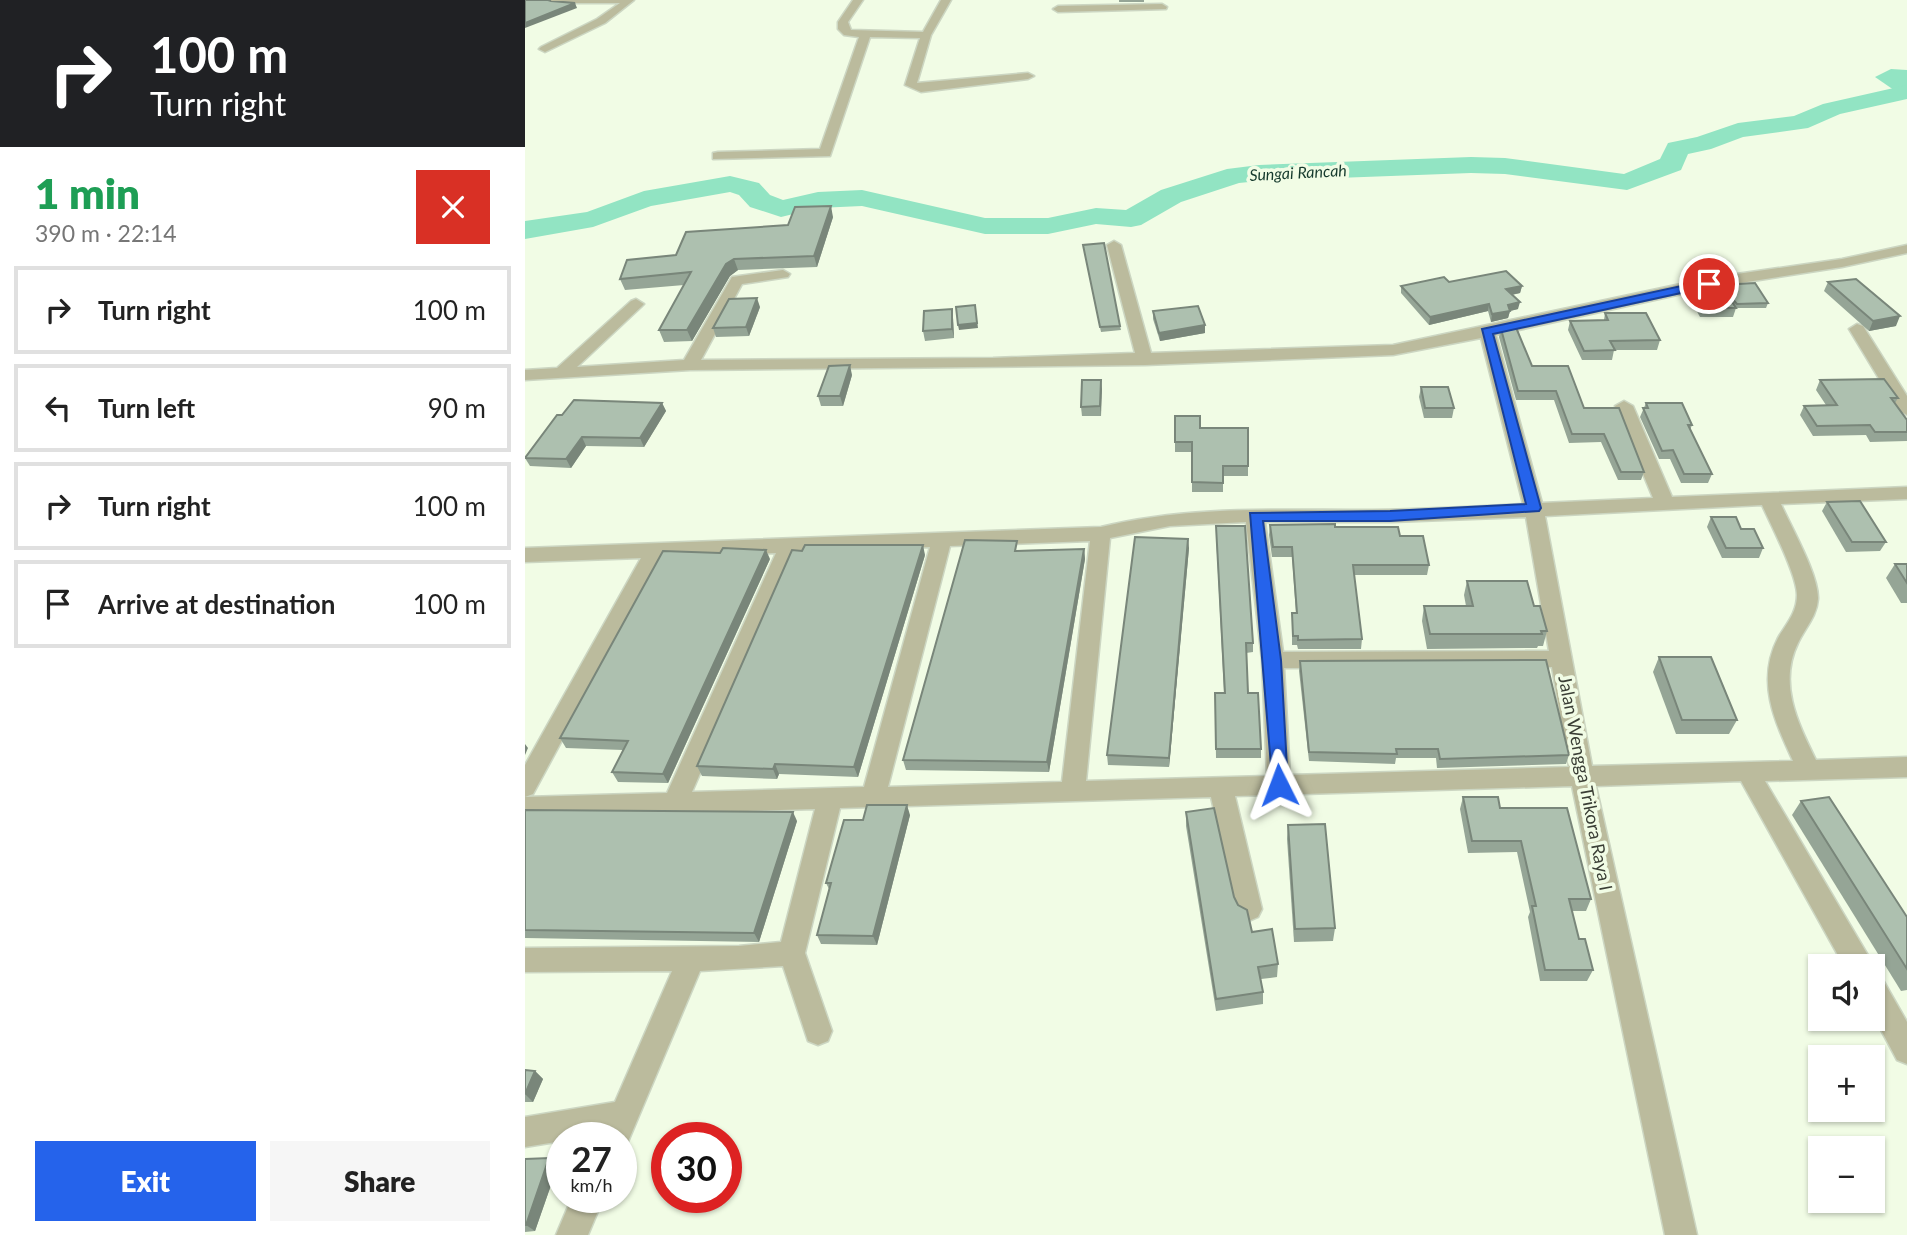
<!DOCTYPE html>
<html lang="en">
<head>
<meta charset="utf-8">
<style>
	:root { --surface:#fff; --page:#f6f6f6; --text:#222; --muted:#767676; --line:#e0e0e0; --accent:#2563eb }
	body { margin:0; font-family:Lato,sans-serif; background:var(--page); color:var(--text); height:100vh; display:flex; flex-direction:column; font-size:26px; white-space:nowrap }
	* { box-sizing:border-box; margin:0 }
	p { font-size:23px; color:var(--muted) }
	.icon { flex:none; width:38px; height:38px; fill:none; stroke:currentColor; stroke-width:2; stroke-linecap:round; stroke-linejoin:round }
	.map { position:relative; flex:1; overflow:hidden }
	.panel { display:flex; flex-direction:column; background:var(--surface); width:525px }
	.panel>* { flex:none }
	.guide { background:#202124; color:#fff; overflow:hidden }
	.buttons { position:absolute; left:1283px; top:954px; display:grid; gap:14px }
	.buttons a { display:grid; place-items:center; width:77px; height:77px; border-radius:0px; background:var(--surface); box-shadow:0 2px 5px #0004; font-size:35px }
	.speed { position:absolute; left:21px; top:1122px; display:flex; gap:14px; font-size:35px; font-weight:700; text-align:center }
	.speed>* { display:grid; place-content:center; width:91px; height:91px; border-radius:50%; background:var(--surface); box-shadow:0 2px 5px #0004; line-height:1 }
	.speed small { font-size:18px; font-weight:400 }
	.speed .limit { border:10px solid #d22; background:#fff; color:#111 }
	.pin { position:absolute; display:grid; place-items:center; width:60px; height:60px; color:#fff; margin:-30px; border:4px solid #fff; border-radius:50%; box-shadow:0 2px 7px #0007 }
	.me { position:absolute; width:77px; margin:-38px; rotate:357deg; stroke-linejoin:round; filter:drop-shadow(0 0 5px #0008) }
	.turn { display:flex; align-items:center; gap:24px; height:147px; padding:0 35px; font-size:32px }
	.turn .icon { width:91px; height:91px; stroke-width:2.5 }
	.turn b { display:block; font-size:49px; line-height:60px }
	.round { display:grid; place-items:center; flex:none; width:74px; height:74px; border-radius:0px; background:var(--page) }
	.headline { display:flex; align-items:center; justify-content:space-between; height:119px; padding:0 35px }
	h1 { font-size:42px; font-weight:800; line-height:52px; color:#1e9e55 }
	.button { display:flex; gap:14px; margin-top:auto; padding:14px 35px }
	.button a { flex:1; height:80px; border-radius:0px; background:var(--accent); color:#fff; font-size:28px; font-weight:800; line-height:80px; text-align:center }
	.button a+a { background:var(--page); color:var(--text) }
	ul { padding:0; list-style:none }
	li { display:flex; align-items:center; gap:21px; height:88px; margin:0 14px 10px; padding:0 21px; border:4px solid var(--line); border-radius:0px }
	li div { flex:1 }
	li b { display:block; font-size:26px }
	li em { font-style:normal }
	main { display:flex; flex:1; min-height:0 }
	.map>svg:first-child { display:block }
</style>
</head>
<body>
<main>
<section class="panel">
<div class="guide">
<div class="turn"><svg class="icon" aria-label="right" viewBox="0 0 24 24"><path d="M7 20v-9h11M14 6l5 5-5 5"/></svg><div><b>100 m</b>Turn right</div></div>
</div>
<div class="headline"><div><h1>1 min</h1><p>390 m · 22:14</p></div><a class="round" style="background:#d93025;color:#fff"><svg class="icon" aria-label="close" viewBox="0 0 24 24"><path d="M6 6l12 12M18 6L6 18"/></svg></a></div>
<ul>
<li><svg class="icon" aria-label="right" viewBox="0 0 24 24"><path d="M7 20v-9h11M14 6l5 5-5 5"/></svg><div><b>Turn right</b></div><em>100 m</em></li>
<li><svg class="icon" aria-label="left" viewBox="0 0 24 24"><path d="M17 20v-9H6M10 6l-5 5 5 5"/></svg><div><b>Turn left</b></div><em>90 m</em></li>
<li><svg class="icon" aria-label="right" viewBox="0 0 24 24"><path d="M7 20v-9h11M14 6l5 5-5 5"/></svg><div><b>Turn right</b></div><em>100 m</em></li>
<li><svg class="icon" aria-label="arrive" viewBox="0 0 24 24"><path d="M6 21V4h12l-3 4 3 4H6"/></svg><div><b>Arrive at destination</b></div><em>100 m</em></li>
</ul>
<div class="button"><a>Exit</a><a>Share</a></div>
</section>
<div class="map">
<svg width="1382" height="1235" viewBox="0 0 1382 1235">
	<rect width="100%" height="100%" fill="#f1fce5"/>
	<path fill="#92e4c3" d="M1366 69 1382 70V99L1350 77Z"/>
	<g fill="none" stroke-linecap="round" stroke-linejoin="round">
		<path fill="#92e4c3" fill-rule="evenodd" d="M1382 85V99L1315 114 1283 128 1218 137 1186 149 1163 154 1156 170 1102 190 980 174 946 173 734 181 714 183 656 202 616 225 606 227 571 224 523 234H460L337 206 293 208 256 217 225 207 214 195 205 192 126 206 68 227 0 239V221L62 212 119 191 205 176 234 183 245 195 258 200 293 192 337 190 460 218H523L571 208 601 210 636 190 702 169 734 165 946 157 980 158 1099 174 1135 159 1143 143 1172 137 1213 123 1269 116 1298 104Z"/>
		<g stroke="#ccd6c2" stroke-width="3">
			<g id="minor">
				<path d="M23 0H109L80 23 20 52 14 49 16 47 72 19 95 3H28Z"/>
				<path d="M328 0H338L323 22 326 30 398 32 416 0H426L406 35 392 83 503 73 509 76 503 79 396 92 380 85 395 38 345 37 305 156 188 159V153L193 152 295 149 334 37 319 35 313 29V22Z"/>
				<path d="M637 4 642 7 641 9 533 12 528 9 533 6Z"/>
				<path d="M589 241 596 245 626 353 868 345 1184 278 1317 259 1382 245V253L1317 267 1184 288 971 335 1017 503 1128 498 1090 406 1099 401 1108 406 1147 497 1382 487V499L1256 504C1266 527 1294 575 1293 599 1292 616 1280 628 1273 643 1253 684 1273 723 1291 760L1382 757V777L1240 781 1344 957 1348 966H1319L1216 781 1071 786 1172 1235H1140L1047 786 710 796 737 909 733 917 724 921 715 917 711 909 686 797 315 808 280 953 307 1031 303 1041 293 1045 283 1041 258 966 175 971 100 1149 96 1150V1138H74L76 1134 37 1138V1141L0 1147V1117L90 1102 147 971 0 972V948L214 946 256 942 290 809 0 817V797L142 793 251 553 136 557 8 794 0 797V765L116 558 0 562V548L576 527C661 506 745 510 832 510 888 510 943 507 998 504L956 338 868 355 620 365 165 370 0 380V370L32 368 106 301 111 299 119 304 116 307 52 367 159 360 207 277 258 270 265 274 263 277 217 284 176 360 468 358 610 353 582 245ZM1237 505C1246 525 1272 575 1272 595 1272 613 1261 624 1253 638 1231 681 1249 720 1268 761L1067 766 1020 516ZM1001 517 1024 651 758 652 740 522H867ZM721 522 737 660 742 776 561 781 585 538 645 526ZM565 541 537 782 363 787 425 546ZM405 547 339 787 167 792 271 552ZM1027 667 1044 767 765 775 759 668Z"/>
				<path d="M1332 324 1338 326 1382 396V415L1373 410 1324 329Z"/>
				<path d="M1348 976 1358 980 1382 1022V1064L1372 1060 1348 1015Z"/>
				<path d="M47 1197H79L63 1235H31Z"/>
			</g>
		</g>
		<use href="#minor" fill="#bbbb9d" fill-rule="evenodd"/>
	</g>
	<g fill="#95a596">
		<rect x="594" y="0" width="25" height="2"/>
		<path d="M308 217 292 267 213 270 205 276 167 341 139 342 134 330 159 285 100 290 95 279 263 225Z"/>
		<path d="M558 245 595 326 596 330 576 332Z"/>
		<path d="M924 282 997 286 995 293 987 295 993 309 985 311 983 318 966 322 963 311 904 325 876 293V286Z"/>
		<path d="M1303 282 1371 326 1344 331 1299 291Z"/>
		<path d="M1166 286 1243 303 1241 308H1211L1208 317H1175L1163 295Z"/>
		<path d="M235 307 224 336 191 337 188 328Z"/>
		<path d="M427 309 428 318 429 338 400 341 398 331Z"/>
		<path d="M628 311 680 333 635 341 628 319Z"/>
		<path d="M1080 313 1135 340 1132 350H1089L1087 360H1057L1043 330 1045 321 1079 320Z"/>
		<path d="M976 329 1007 366 1059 408 1119 472 1116 480H1093L1076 442 1044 443 1029 400H991L974 337Z"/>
		<path d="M327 375 318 406H296L293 396Z"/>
		<path d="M576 380V416H557L556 407Z"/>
		<path d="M1295 380 1373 398 1370 403 1382 420V441L1345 442 1341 435 1288 436 1275 415 1279 406 1301 405 1291 390Z"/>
		<path d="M896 387 929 408 927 418H899L894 397Z"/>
		<path d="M137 403 141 411 119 447 61 446 46 468 5 466 0 458 37 415Z"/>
		<path d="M1121 403 1167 425 1165 430 1187 474 1183 483H1156L1145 459H1134L1115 417Z"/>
		<path d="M675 428 723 466V476H698V492H667V452H650V442Z"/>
		<path d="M1302 502 1361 542 1355 551 1321 552 1297 511Z"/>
		<path d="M1186 517 1216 529 1238 548 1234 558H1197L1182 527Z"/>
		<path d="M745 525 810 527 875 536 904 565 902 575H829L837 639 836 649H773L772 645H767V613H771L767 557H747L744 535Z"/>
		<path d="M691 535 728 643V652L721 653 723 693 736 749V758H691L690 693H699Z"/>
		<path d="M664 548 644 767 583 765 582 755Z"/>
		<path d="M559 549 560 559 524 772 381 770 378 760 494 550Z"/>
		<path d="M400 555 333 777 254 774 252 779 177 776 172 766Z"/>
		<path d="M245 559 143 783 93 782 87 772 98 750 41 748 35 738Z"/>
		<path d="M1370 564H1382V603H1376L1361 578Z"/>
		<path d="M942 581 1009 606 1022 631 1018 646H1013L1012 648 902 649 897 621 899 606H941L939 595Z"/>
		<path d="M1134 657 1212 720 1204 734H1151L1128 672Z"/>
		<path d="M775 661 1044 755 1041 764 912 768 911 758H871L870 764 784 761 774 671Z"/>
		<path d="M938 797 975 808 1066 899 1061 911H1047L1054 939 1068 970 1062 981H1015L1003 917 1005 912 992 852 943 853 935 809Z"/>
		<path d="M1276 801 1382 917V990L1376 991 1267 815Z"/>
		<path d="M0 810 272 821 234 942 0 938Z"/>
		<path d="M661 812 709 897 727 932 753 964 752 977 736 979 738 992V1004L691 1011 661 826Z"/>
		<path d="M385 815 352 945 296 944 292 935 304 889 301 883 338 820Z"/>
		<path d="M763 825 810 928 808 941 769 942 762 839Z"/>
		<path d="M0 1070 10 1071 18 1079 8 1102H0Z"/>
		<path d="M0 1159 33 1165 10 1231 0 1232Z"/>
	</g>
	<g fill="#79867a">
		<path d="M50 3 52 8 0 28V23Z"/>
		<path d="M306 206 308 217 292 267 289 256Z"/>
		<path d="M209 259 213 270 205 276 167 341 162 330 201 264Z"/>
		<path d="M997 286 995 293 980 296 981 289Z"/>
		<path d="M232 298 235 307 224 336 221 327Z"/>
		<path d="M995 302 993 309 985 311 983 318 966 322 967 314 983 305Z"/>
		<path d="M964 304 963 311 904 325 905 317Z"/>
		<path d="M450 305 453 328 434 330 433 325Z"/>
		<path d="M427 309 428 318 429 338 427 329Z"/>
		<path d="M1375 316 1371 326 1344 331 1348 321Z"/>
		<path d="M680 325V333L635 341 634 333Z"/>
		<path d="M325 365 327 375 318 406 315 396Z"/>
		<path d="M576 380 577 389 576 416 575 406Z"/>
		<path d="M137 403 141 411 119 447 115 438Z"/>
		<path d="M57 437 61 446 46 468 41 459Z"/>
		<path d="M663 539 664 548 644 767V758Z"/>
		<path d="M398 545 400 555 333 777 329 767Z"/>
		<path d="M559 549 560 559 524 772 522 762Z"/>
		<path d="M241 550 245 559 143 783 138 774Z"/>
		<path d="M0 744 3 748 0 755Z"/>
		<path d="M250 764 254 774 252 779 248 769Z"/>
		<path d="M382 805 385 815 352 945 348 936Z"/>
		<path d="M268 812 272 821 234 942 229 933Z"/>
		<path d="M10 1071 18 1079 8 1102 0 1094Z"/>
		<path d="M24 1158 33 1165 10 1231 1 1225Z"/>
	</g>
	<g fill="#adc0af" stroke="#79867a" stroke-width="2">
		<path d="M0 0H23L26 1 50 3 0 23Z"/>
		<path d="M306 206 289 256 209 259 201 264 162 330H134L166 272 95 279 102 260 151 255 161 232 263 225 270 207Z"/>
		<path d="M579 243 595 326 575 327 558 245Z"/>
		<path d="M981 271 997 286 981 289 995 302 983 305 985 311 967 314 964 304 905 317 876 286 919 277 924 282Z"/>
		<path d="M1331 279 1375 316 1348 321 1303 282Z"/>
		<path d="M1230 283 1243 303 1212 304 1202 293 1197 285Z"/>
		<path d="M1176 284H1196L1211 308H1178L1166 286Z"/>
		<path d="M232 298 221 327 188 328 204 299Z"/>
		<path d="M450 305 452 323 433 325 431 307Z"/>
		<path d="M673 306 680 325 634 333 628 311Z"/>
		<path d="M427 309V329L398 331 399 311Z"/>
		<path d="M1080 313H1121L1135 340 1085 341 1090 350 1059 351 1045 321 1083 320Z"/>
		<path d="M990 325 1007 366H1043L1059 408H1094L1119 472H1096L1079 434H1047L1031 391H993L976 329Z"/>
		<path d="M325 365 315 396H293L304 366Z"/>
		<path d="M1359 379 1373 398H1366L1382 420V432H1350L1345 425 1292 426 1279 406 1312 405 1295 380Z"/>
		<path d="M557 380H576L575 406 556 407Z"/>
		<path d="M896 387H923L929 408H900Z"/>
		<path d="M49 400 137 403 115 438 57 437 41 459 0 458 32 415H37Z"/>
		<path d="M1121 403H1157L1167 425H1163L1187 474H1159L1148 450 1137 451 1118 408H1123Z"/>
		<path d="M650 416H675V428H723V466H698V483L667 482V442H650Z"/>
		<path d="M1335 501 1361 542H1327L1302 502Z"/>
		<path d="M1186 517H1211L1216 529H1229L1238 548H1201Z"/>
		<path d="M810 524V527H873L875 536H898L904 565H828L837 639 773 640V636H768L767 613H772L767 547H748L745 525Z"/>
		<path d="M691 526H720L728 643H721L723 693H733L736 749H691L690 693H700Z"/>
		<path d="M610 537 663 539 644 758 582 755Z"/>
		<path d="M440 540 492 541 490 551 559 549 522 762 378 760Z"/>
		<path d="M280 545H398L329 767 250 764 248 769 172 766 267 550 277 551Z"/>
		<path d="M198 548 241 550 138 774 87 772 103 741 35 738 138 551 195 553Z"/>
		<path d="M1370 564H1382V583Z"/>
		<path d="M942 581H1002L1009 606H1015L1022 631H1016L1017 634H905L899 606H948Z"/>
		<path d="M1134 657H1186L1212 720H1157Z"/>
		<path d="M1021 660 1044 755 915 759 913 749H871L872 754 784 752 775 661Z"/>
		<path d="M938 797H973L975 808H1042L1066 899H1044L1054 939H1060L1068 970H1020L1007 906H1011L996 841H947Z"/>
		<path d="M1304 797 1382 917V969L1276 801Z"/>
		<path d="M342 805H382L348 936 292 935 306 883H301L319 820H338Z"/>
		<path d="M689 808 709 897 713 905 722 910 727 932 747 929 753 964 733 967 738 992 691 999 661 812Z"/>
		<path d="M0 810 268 812 229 933 0 930Z"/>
		<path d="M800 824 810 928 770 929 763 825Z"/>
		<path d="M0 1070 10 1071 0 1094Z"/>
		<path d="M24 1158 1 1225H0V1159Z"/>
	</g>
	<path fill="#2563eb" stroke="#184099" stroke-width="2" d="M1184 280 1190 284 1188 286 968 334 1016 508 1014 511 865 521H738L756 660 763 785 754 792 748 790 725 513 865 511 1001 504 957 329Z"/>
	<g text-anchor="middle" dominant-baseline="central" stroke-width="7" stroke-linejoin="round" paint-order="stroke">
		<g font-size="16" font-style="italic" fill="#153a2d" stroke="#f1fce5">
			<text transform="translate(773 172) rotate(-3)">Sungai Rancah</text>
		</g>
		<g font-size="18" fill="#3a3e35" stroke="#f1fce5">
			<text transform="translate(1061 783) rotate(79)">Jalan Wengga Trikora Raya I</text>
		</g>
	</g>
</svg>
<div class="buttons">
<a><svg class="icon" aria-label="sound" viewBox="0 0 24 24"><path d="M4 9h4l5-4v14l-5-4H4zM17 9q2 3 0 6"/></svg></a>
<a>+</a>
<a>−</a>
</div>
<div class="speed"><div>27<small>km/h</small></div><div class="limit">30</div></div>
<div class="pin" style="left:1184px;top:284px;background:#d93025"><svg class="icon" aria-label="arrive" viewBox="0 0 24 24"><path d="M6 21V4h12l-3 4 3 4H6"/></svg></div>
<svg class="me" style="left:754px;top:785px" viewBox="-20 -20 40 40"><path d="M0-17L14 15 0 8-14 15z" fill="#2563eb" stroke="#fff" stroke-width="4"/></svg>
</div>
</main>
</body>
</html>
